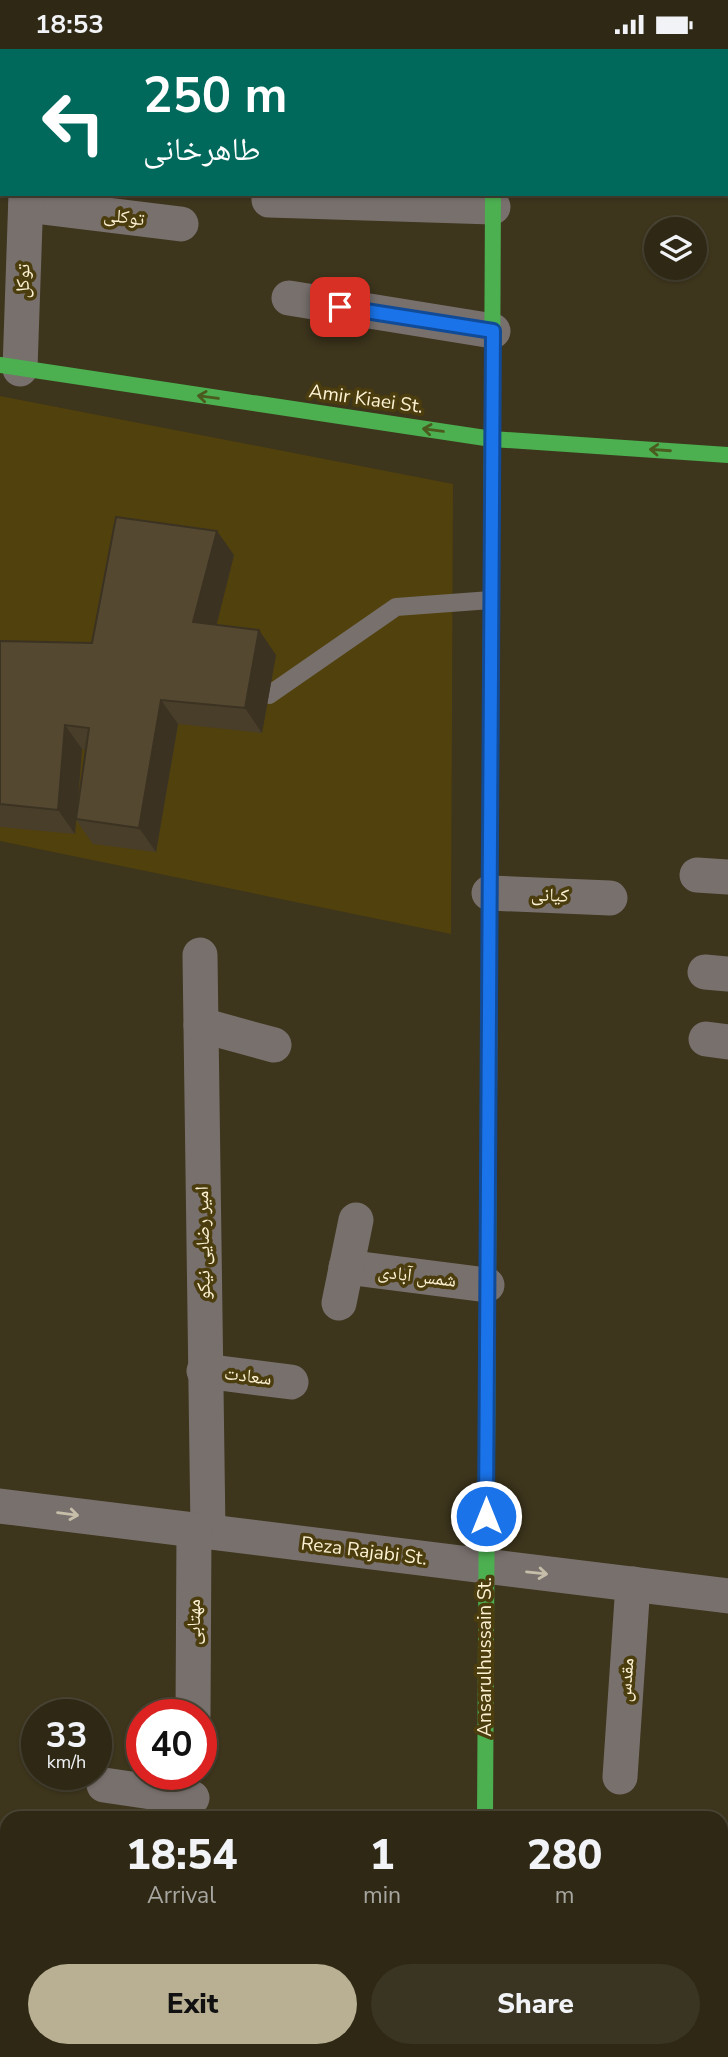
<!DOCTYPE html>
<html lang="en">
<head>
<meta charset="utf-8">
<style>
	:root { --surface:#2e2815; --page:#3a3422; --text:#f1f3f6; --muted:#a7a6a0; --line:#494434; --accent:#b9b093 }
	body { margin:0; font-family:"Nunito Sans","Noto Naskh Arabic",sans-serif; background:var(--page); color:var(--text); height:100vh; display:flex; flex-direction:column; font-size:26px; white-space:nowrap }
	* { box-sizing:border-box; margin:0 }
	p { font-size:23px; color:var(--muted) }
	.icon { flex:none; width:38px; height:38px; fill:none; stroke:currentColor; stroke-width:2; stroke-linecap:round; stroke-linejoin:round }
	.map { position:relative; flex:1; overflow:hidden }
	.drawer { position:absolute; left:0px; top:1762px; width:728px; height:247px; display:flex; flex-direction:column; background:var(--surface); border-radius:21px 21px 0 0; box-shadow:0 2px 5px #0004,0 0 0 2px var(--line) }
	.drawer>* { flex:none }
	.guide { position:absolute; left:0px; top:0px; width:728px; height:147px; box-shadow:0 2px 5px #0004,0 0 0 2px var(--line); background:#00695c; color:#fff; overflow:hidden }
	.fabs { position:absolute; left:644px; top:168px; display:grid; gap:14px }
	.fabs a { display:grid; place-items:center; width:63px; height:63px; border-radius:50%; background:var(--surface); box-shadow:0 2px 5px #0004,0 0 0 2px var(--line); font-size:35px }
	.speed { position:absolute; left:21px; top:1650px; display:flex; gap:14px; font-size:35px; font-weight:700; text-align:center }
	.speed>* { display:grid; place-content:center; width:91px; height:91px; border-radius:50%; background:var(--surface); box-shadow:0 2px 5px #0004,0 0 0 2px var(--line); line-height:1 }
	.speed small { font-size:18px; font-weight:400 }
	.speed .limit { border:10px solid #d22; background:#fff; color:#111 }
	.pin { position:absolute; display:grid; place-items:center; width:60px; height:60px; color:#fff; margin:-30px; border-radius:14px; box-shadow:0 4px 10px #0006 }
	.me { position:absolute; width:77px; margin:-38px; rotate:0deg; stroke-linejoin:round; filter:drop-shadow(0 0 5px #0008) }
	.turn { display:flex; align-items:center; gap:24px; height:147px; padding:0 28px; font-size:32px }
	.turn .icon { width:91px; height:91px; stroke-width:2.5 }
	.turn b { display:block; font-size:49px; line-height:60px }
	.eta { display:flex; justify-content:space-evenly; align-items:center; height:119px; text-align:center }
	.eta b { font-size:42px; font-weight:800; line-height:49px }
	.action { display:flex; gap:14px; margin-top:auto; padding:14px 28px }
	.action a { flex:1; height:80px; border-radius:42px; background:var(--accent); color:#111; font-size:28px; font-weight:800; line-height:80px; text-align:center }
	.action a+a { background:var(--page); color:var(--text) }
	.status { display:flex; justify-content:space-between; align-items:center; height:49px; padding:0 35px; background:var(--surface); direction:ltr }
	.status svg { height:19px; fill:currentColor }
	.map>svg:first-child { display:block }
</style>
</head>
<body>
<div class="status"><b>18:53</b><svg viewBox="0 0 49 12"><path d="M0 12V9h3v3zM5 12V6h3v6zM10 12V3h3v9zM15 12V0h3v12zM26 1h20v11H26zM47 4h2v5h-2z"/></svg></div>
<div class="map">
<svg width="728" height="2008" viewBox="0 0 728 2008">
	<rect width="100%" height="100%" fill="#3d351c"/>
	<path fill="#51410d" d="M0 347 453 435 451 885 0 792Z"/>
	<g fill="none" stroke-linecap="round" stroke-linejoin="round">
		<path stroke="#78706d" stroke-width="18" d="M269 646 396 558 491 551"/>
		<g stroke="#78706d" stroke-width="35">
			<path d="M26 2V0"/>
			<path d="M235 2 236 0"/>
			<path d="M494 2V0"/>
			<path d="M726 72H728"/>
			<path d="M269 145V151L493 158"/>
			<path d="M26 156 181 175"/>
			<path d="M289 249 493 282"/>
			<path d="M20 320 26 145"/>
			<path d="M697 826 728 828"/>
			<path d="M489 844 610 849"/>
			<path d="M200 906 208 1482"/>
			<path d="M705 923 728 925"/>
			<path d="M201 976 274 996"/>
			<path d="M706 990 728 993"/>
			<path d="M346 1218 487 1236"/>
			<path d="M339 1254 356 1171"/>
			<path d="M204 1322 291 1333"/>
			<path d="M0 1457 728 1547"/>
			<path d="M193 1666 194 1481"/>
			<path d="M620 1728 633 1535"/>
			<path d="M104 1736 192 1749"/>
			<path d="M192 2008V2002"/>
			<path d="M483 2008V2002"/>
		</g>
		<g stroke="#4caf50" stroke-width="16">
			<path d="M0 316 492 390 728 406"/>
			<path d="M490 788 493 145"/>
			<path d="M485 1769 489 1055"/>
		</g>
		<path stroke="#ffc107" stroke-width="16" d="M489 1055 490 788"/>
	</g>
	<path fill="#483e2a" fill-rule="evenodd" d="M234 506 216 576 276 606 262 684 178 675 156 803 93 795 76 771 75 785 0 778V592L92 594ZM82 700 86 701 77 768Z"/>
	<g fill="#3b3222">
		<path d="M217 482 234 506 211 598 193 573Z"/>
		<path d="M259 581 276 606 262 684 245 659Z"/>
		<path d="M161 651 178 675 156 803 139 779Z"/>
		<path d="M65 676 82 700 75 785 58 761Z"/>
	</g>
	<path fill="#544831" stroke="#3b3222" stroke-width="2" d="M116 468 217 482 193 573 259 581 245 659 161 651 139 779 76 770 89 679 65 676 58 761 0 755V592L92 594Z"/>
	<defs><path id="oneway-shaft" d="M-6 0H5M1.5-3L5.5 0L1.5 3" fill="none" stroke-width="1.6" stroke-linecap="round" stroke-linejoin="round" transform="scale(1.75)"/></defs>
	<g stroke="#4b5a1e">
		<use href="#oneway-shaft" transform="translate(208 348) rotate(-172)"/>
		<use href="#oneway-shaft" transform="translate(433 381) rotate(-172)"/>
		<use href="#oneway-shaft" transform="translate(660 401) rotate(-176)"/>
	</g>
	<g stroke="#c7beaa">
		<use href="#oneway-shaft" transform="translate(68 1465) rotate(7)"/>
		<use href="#oneway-shaft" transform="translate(537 1524) rotate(6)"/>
	</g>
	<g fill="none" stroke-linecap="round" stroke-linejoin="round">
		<g stroke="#114b97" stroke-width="18">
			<path id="route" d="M340 258 493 282 486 1467"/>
		</g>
		<use href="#route" stroke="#1a73e8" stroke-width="12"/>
	</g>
	<g text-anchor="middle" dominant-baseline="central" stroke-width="7" stroke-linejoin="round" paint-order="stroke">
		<g font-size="19" fill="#fcf2d3" stroke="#4b3d0e">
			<text transform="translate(124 168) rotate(7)">توکلی</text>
			<text transform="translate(23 232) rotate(-88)">توکل</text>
			<text transform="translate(366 350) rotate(8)">Amir Kiaei St.</text>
			<text transform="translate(550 846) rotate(3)">کیانی</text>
			<text transform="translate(203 1194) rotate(-91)">امیر رضایی نیکو</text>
			<text transform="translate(417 1227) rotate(7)">شمس آبادی</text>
			<text transform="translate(248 1327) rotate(7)">سعادت</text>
			<text transform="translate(364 1502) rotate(7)">Reza Rajabi St.</text>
			<text transform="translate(194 1573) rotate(-90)">مهتابی</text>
			<text transform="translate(485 1608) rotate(-90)">Ansarulhussain St.</text>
			<text transform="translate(626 1631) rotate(-86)">مقدس</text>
		</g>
	</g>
</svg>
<div class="fabs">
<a><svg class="icon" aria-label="layers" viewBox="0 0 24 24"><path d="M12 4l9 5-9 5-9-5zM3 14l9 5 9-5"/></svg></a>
</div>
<div class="speed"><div>33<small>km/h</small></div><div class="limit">40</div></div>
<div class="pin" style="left:340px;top:258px;background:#d93025"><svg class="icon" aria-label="arrive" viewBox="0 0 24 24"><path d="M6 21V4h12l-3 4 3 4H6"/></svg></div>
<svg class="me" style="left:486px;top:1467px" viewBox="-20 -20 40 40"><circle r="17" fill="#1a73e8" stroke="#fff" stroke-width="3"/><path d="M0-11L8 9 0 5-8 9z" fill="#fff"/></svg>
<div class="guide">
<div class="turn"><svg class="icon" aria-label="left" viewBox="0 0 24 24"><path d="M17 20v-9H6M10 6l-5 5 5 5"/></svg><div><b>250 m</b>طاهرخانی</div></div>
</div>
<section class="drawer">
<div class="eta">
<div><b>18:54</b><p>Arrival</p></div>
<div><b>1</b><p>min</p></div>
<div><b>280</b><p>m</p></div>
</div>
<div class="action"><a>Exit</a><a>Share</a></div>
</section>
</div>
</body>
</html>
